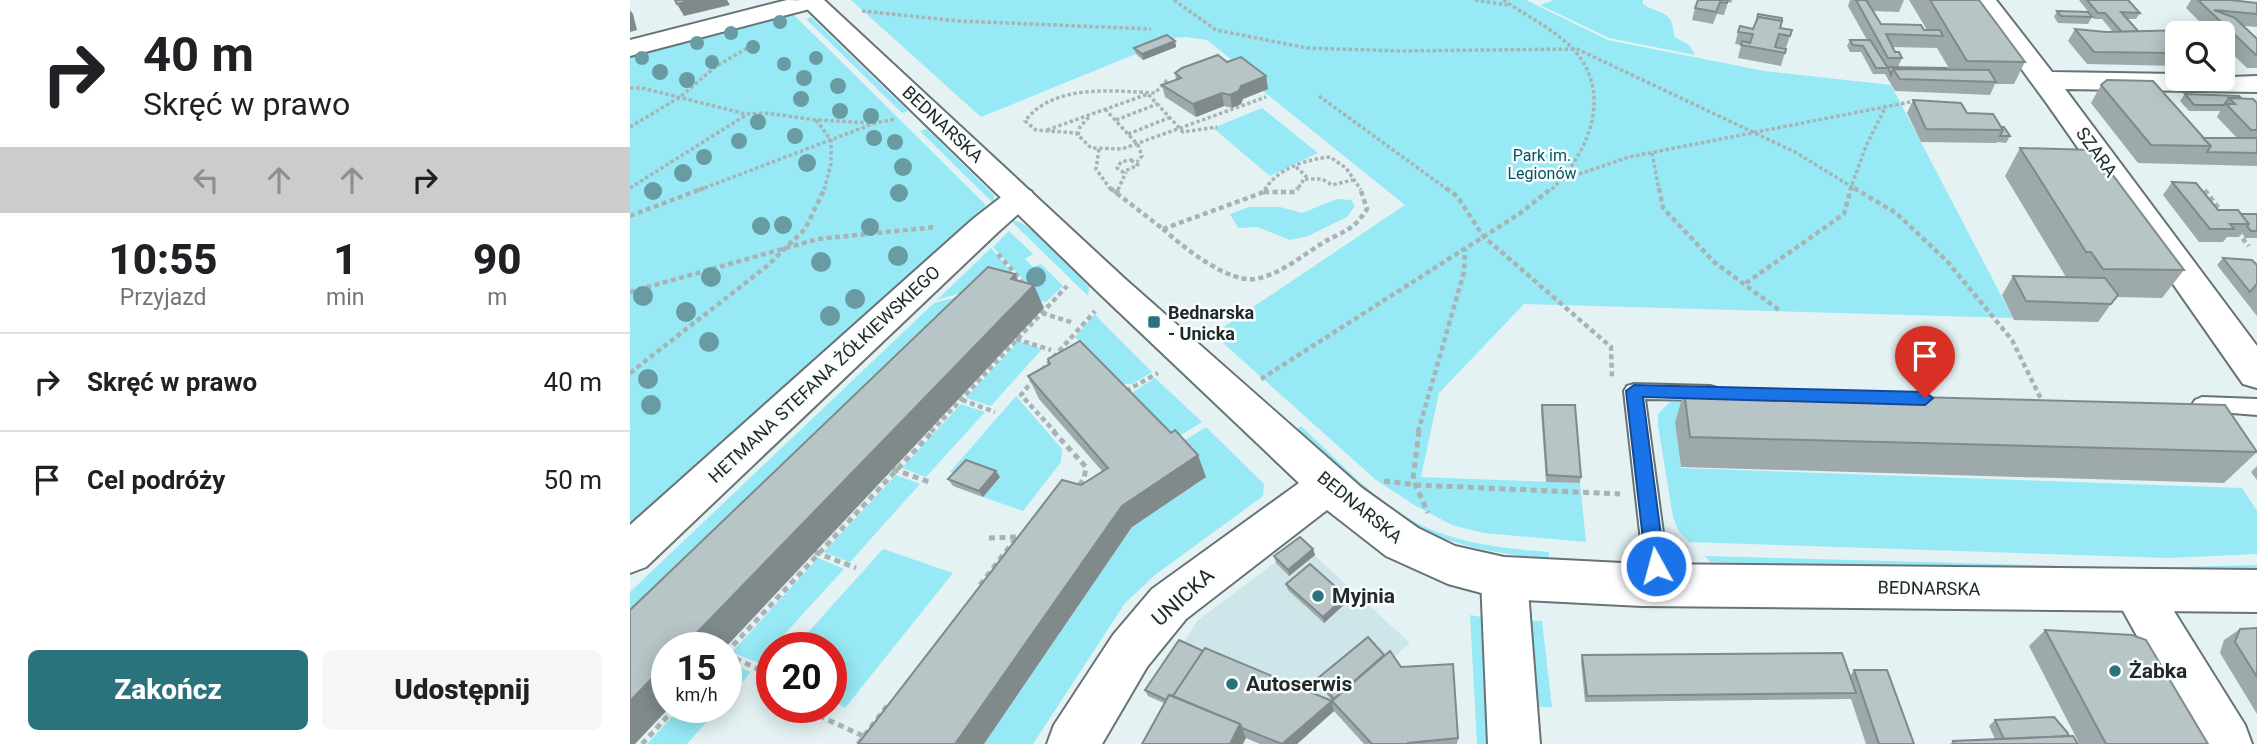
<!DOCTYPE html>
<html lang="pl">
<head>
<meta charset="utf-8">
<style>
	:root { --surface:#fff; --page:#f6f6f6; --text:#202124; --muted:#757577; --line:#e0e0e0; --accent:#2a727c }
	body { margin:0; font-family:Roboto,sans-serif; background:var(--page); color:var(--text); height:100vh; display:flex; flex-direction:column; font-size:26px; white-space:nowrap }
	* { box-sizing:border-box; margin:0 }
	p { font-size:23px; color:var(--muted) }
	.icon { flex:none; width:38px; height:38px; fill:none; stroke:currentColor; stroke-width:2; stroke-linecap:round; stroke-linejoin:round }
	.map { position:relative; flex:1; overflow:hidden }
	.side { display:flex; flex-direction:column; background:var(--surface); width:630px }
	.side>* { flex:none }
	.banner { background:#fff; color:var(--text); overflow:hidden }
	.fabs { position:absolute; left:1535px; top:21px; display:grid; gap:14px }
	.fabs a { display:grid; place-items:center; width:70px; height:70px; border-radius:10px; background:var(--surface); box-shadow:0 4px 18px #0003; font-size:35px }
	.speed { position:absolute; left:21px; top:632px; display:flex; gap:14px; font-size:35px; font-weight:700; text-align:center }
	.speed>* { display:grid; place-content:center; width:91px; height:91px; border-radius:50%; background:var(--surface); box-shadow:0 4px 18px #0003; line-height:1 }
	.speed small { font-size:18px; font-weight:400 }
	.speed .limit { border:10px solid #d22; background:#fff; color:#111 }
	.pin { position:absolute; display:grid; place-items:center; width:60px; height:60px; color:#fff; margin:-72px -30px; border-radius:50% 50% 50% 0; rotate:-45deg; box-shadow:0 0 7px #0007 }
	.pin .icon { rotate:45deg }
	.me { position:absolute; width:77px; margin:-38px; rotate:353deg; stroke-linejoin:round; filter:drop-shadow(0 0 5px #0008) }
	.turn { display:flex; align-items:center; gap:24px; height:147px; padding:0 28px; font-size:32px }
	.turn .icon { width:91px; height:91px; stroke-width:2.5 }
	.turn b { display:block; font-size:49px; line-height:60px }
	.lanes { display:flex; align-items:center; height:66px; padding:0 28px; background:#0003; justify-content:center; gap:35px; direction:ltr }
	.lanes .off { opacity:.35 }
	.eta { display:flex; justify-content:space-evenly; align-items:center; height:119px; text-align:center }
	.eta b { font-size:42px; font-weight:800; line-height:49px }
	.cta { display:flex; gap:14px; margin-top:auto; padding:14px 28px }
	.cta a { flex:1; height:80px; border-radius:10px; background:var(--accent); color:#fff; font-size:28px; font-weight:800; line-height:80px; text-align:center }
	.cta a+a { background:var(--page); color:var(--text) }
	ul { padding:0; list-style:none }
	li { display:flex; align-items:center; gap:21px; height:98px; padding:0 28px; border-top:2px solid var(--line) }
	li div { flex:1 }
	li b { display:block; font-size:26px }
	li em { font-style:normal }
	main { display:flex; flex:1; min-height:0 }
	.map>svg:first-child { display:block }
</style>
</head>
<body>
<main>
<section class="side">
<div class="banner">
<div class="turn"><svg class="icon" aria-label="right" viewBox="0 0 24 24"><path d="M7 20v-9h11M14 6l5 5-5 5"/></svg><div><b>40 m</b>Skręć w prawo</div></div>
<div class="lanes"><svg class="icon off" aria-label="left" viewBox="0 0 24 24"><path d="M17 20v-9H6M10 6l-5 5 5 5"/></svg><svg class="icon off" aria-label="ahead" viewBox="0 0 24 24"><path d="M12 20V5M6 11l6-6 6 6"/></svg><svg class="icon off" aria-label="ahead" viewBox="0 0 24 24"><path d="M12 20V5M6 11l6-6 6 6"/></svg><svg class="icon" aria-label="right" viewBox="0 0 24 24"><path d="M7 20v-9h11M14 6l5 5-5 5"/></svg></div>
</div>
<div class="eta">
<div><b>10:55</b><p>Przyjazd</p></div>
<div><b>1</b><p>min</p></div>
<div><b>90</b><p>m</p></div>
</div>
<ul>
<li><svg class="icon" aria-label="right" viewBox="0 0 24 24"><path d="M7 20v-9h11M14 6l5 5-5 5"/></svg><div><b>Skręć w prawo</b></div><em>40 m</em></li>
<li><svg class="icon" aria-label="arrive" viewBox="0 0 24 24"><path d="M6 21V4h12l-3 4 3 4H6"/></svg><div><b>Cel podróży</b></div><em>50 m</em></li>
</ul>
<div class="cta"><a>Zakończ</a><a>Udostępnij</a></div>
</section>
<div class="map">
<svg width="1627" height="744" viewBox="0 0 1627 744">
	<rect width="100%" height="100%" fill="#e4f2f4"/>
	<path fill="#cee6ea" d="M671 543 780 643 667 744H630L518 696 568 620Z"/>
	<g fill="#96e9f5">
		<path d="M221 0H896L978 40 1134 71 1261 85 1383 318 894 304 809 393 791 477 950 483 956 542 853 533 822 525 786 506 746 480 583 334 775 205 633 91 637 88 577 40 556 37 545 38 351 117Z"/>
		<path d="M924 0H1013V4C1020 10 1034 11 1040 19 1043 24 1043 32 1045 37L1059 45 1065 55 979 38 910 5Z"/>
		<path d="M163 14 354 203 358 211 0 536V55Z"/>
		<path d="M181 17 278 111 272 113 176 19Z"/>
		<path d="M632 108 688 153 640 176 583 128Z"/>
		<path d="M297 129 364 195V204L290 131Z"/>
		<path d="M707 199 721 200 725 206 717 217 678 236 660 240 627 227 608 228 600 214 619 207H650L672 213Z"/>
		<path d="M380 220C399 218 444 272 459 287L458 296Z"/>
		<path d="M379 231 403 254 395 259 403 267 411 264 433 286 416 302 403 299 407 294 363 247Z"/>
		<path d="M361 248 397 290H341L307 300Z"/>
		<path d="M360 288 0 657V592L304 303Z"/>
		<path d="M465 314 471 321 522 372 502 384H490L445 337Z"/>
		<path d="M389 341 412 349 361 406 336 398Z"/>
		<path d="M525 378 572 422 538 443 494 398Z"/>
		<path d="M386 396 432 449 431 462 393 511 353 497 370 478 331 476 320 472Z"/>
		<path d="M1040 402H1064L1045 423 1051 468 1612 488 1627 511V554L1539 558 1059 542 1048 530 1043 517 1028 425V414Z"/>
		<path d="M331 404 355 412 296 477 272 468Z"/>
		<path d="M671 426C711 463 751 509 802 530 840 545 879 549 919 552V558C795 550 753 513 667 429Z"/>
		<path d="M576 427 634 484 633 496 525 575 495 603 403 744H354L502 527 575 478 552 442Z"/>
		<path d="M266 475 290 484 220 562 194 552Z"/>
		<path d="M253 549 323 573 215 708 201 699V648L165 647Z"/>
		<path d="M1075 556 1513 568 1627 565V571C1444 578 1262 570 1080 562Z"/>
		<path d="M188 558 214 569 128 663 102 652Z"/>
		<path d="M840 615 863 619 869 744H847Z"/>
		<path d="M889 620 912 621 922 707H897Z"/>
		<path d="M96 662 121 672 96 700Z"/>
		<path d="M51 707H90L57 744H17Z"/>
	</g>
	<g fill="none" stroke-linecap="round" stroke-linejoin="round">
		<g stroke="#677375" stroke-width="4">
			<g id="service">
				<path d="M1004 384 1080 386 1087 388 1090 393 1087 398 1080 400 1015 399 1040 585 1036 592 1028 595 1020 592 1016 585 994 391 997 386Z"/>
				<path d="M1572 397 1627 399V415L1565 410 1562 405 1565 400Z"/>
			</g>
		</g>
		<g stroke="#677375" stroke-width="4">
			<g id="minor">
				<path d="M157 0 194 1 191 6 0 56V40Z"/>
				<path d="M1341 0H1366L1422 72 1547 74V79L1627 76V92L1435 89 1627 346V388L1613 384 1418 105Z"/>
				<path d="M390 188 401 191 406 198 367 233 16 567 0 573V525L343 219 379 191Z"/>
				<path d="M874 557 890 563 897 578 910 744H858L851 578 858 563Z"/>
				<path d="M1505 570 1522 576 1615 725 1622 744H1567L1482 591 1488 576Z"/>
			</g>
		</g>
		<g stroke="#677375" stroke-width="4">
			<path id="tertiary" d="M168 0H194L494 278 732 488 788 528 825 546 874 557 1012 564 1627 570V612L1012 606 874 599 818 584 756 556 697 510 556 619 517 667 472 744H417L424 725 483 635 522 589 669 483 470 294Z"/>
		</g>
		<g stroke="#a8b3b5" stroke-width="3.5" stroke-dasharray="3.5 2.5" stroke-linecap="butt">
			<path d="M544 0 586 30 677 48 771 51 947 49 1165 152 1227 190"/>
			<path d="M845 0 877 5"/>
			<path d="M873 0C897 16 924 29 944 50 984 95 958 154 921 190"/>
			<path d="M232 11 329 21 521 29"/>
			<path d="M537 80 525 93C483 91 424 83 395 121L406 130 446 133 461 148 492 149 636 97"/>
			<path d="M0 88H12L116 114 136 113 186 120 244 123"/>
			<path d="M689 96 818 190"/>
			<path d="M475 109 508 145 512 156 507 162"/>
			<path d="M186 120 201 140V164L194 190"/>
			<path d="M486 120 527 104"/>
			<path d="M0 127 50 97 85 67 124 44"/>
			<path d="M417 130 518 94 553 132 587 127"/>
			<path d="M498 134 541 117"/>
			<path d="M448 135 450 127 459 117"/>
			<path d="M469 149 466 169 481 190"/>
			<path d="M1022 153 1029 190"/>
			<path d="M501 160 508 165 493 172 487 168 491 162Z"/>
			<path d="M666 167 676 176 667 190"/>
			<path d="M675 179H692L702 185 723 180"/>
			<path d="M932 180 999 157 1280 102"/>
			<path d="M0 188 116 115"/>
			<path d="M69 190 245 123 265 119"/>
			<path d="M488 190 496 172"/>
			<path d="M635 190C646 169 677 159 700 157L716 168 731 190"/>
			<path d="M1220 190 1236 146 1256 106"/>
		</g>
		<g stroke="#a8b3b5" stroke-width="4.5" stroke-dasharray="5 3.5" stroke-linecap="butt">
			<path d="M480 188 533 229"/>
			<path d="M816 188 827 196 853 236 981 347 982 378"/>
			<path d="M1029 188 1033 208 1084 262 1149 310"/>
			<path d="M1224 188 1266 213 1317 261 1382 340 1412 401"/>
			<path d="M1575 190 1593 214"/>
			<path d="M634 192H665L668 188"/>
			<path d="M485 194 490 188"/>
			<path d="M0 216 74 188"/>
			<path d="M533 229C553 247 598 283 625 279 649 275 672 256 691 244 713 230 722 233 737 209L730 188"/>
			<path d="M533 229 634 192 636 188"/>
			<path d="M1607 232 1619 246"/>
			<path d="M368 254 395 285"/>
			<path d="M1116 283 1214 214 1221 188"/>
			<path d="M0 292 188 239 306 227"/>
			<path d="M412 313 444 323"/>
			<path d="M386 339 421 350"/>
			<path d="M412 370 465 311"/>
			<path d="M0 373 137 266 175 229 195 188"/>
			<path d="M404 379 391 395 425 432"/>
			<path d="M631 379 889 214 922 188"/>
			<path d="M496 391 528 373"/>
			<path d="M332 400 365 412"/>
			<path d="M301 432 437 286"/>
			<path d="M788 432 834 272 835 249"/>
		</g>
		<g stroke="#a8b3b5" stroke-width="5" stroke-dasharray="6 4.5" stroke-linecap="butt">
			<path d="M423 431 456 467 454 479 446 489"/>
			<path d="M789 431 783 479 798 513"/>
			<path d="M263 469 302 483"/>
			<path d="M754 481 786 485 990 494"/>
			<path d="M359 538 386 537"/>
			<path d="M185 552 226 568"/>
			<path d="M350 585 387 537 391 538"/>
			<path d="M96 653 303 431"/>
			<path d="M96 654 134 672 130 689 142 694"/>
			<path d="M170 707 233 736"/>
			<path d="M12 744 46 707"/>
			<path d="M228 744 257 706"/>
		</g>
		<use href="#service" fill="#fff" fill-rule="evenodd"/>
		<use href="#minor" fill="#fff" fill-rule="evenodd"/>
		<use href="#tertiary" fill="#fff" fill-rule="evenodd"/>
	</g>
	<g fill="#689ca2">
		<circle cx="150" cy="22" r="7"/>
		<circle cx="101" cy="33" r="7"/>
		<circle cx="67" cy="43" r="7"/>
		<circle cx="123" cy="47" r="7"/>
		<circle cx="12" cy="58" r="7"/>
		<circle cx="186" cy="58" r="7"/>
		<circle cx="82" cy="62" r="7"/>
		<circle cx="154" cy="64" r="7"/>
		<circle cx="30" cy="72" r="8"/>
		<circle cx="174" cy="78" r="8"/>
		<circle cx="57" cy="80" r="8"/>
		<circle cx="208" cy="86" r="8"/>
		<circle cx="171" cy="99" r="8"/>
		<circle cx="210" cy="111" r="8"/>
		<circle cx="241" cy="116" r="8"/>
		<circle cx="128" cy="122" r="8"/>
		<circle cx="165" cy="136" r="8"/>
		<circle cx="244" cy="138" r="8"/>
		<circle cx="109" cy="141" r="8"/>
		<circle cx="265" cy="142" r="8"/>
		<circle cx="74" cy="157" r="8"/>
		<circle cx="177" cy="163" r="9"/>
		<circle cx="273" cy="167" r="9"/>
		<circle cx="53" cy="173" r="9"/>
		<circle cx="23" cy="191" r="9"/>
		<circle cx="269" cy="193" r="9"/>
		<circle cx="153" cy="225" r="9"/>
		<circle cx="131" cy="226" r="9"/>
		<circle cx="240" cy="227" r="9"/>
		<circle cx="268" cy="256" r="10"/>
		<circle cx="191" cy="262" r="10"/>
		<circle cx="81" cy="277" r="10"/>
		<circle cx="406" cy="277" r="10"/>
		<circle cx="13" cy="296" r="10"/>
		<circle cx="225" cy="299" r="10"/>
		<circle cx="56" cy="312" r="10"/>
		<circle cx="200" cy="316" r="10"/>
		<circle cx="79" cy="342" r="10"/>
		<circle cx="18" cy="379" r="10"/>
		<circle cx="21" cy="405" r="10"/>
	</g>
	<g fill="#9da9ab" fill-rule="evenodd">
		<path d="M1068 0H1102L1101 3 1098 2 1094 15 1087 14 1083 24 1062 20 1065 8Z"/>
		<path d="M1220 0H1274L1269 12 1242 11 1251 24 1297 30 1279 0H1349L1395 62 1384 84H1365L1360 95 1265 91 1255 74H1243L1231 52H1220L1217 46 1220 40H1237L1218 6ZM1262 47 1307 48 1320 70 1268 67 1272 58 1265 52Z"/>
		<path d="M1449 0H1498L1510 13 1506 19H1497L1508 31 1547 33V66L1457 64 1438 41 1445 29 1483 32 1472 19H1464Z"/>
		<path d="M1561 0H1600L1627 3V27L1614 26 1627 39V68H1617L1592 44V33H1581L1556 8Z"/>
		<path d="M1427 11 1462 17 1458 24 1428 23 1424 17Z"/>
		<path d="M1150 28 1162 30 1156 48 1146 46 1156 49 1151 66 1108 58 1111 45 1105 44 1108 32 1123 29Z"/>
		<path d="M545 41 546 47 513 60 506 54 504 48Z"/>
		<path d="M597 62 636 76 638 89 613 99 611 104 602 108 594 106 566 117 535 97 532 85 546 80 545 73Z"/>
		<path d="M1471 85 1573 138H1607L1587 117 1590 111H1559L1550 101 1555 94 1611 98 1627 103V166L1508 163 1461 103Z"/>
		<path d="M1283 100 1337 113 1371 127 1380 136 1376 143 1367 142 1366 143 1291 142 1277 113Z"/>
		<path d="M1390 148 1554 270 1532 298 1486 297 1468 322 1384 320 1372 295 1383 276 1436 277 1375 176Z"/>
		<path d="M1542 182 1588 210 1611 214H1627V238H1615L1612 233 1608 237H1597L1593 242H1569L1533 195Z"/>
		<path d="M1593 258 1627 265V316L1587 265Z"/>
		<path d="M398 376 576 477 502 527 451 485 472 471 409 399Z"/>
		<path d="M1054 391 1627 452 1594 483 1051 467 1045 423Z"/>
		<path d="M912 405 951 477 950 483 916 482 911 411Z"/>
		<path d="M1627 466V480L1621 472Z"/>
		<path d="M370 477 353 497 323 486 318 479Z"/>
		<path d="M683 549 685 555 659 576 646 563 644 556Z"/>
		<path d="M656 584 716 596 717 602 694 623 658 590Z"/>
		<path d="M1627 628V714L1590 653 1594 640 1610 629Z"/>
		<path d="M1415 630 1578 744H1320L1323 741 1365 739 1359 726 1365 720 1439 736 1449 743 1399 646Z"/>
		<path d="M754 655 771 667 828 738 827 744H734L704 711 702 701 689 684 687 679Z"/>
		<path d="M952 655 1220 676 1224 670 1284 744H1236L1221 699 955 702 951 661Z"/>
		<path d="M515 690 704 711 667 744H630L534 703 518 696Z"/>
	</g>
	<g fill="#808a8b">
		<path d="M63 0H97L100 5 54 16 47 4Z"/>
		<path d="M0 10 3 14 7 30 0 32Z"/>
		<path d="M545 41 546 47 513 60 512 54Z"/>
		<path d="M636 76 638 89 613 99 611 104 602 108 600 95 611 86Z"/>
		<path d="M592 93 594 106 566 117 563 104Z"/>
		<path d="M385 274 395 295 404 285 414 308 95 648H52Z"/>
		<path d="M568 455 576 477 502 527 354 744H325L492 506Z"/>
		<path d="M366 471 370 477 353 497 349 491Z"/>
		<path d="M683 549 685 555 659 576 658 570Z"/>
		<path d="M716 596 717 602 694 623 693 617Z"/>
		<path d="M37 663V707H40L5 744H0V701Z"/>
		<path d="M702 701 704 711 667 744H652Z"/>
		<path d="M610 724 616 738 613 744H600Z"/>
	</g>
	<g fill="#b7c5c7" stroke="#808a8b" stroke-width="2">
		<path d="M45 0H63L47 4Z"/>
		<path d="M1068 0H1098L1097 3 1090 2 1086 12 1065 8Z"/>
		<path d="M1226 0H1236L1251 24 1291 25 1294 30H1310L1313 36 1256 34 1265 52H1269L1272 58H1258Z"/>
		<path d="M1300 0H1349L1395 62 1337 61Z"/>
		<path d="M1457 0H1498L1510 13 1491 12 1508 31 1492 32 1475 13H1468Z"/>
		<path d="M1568 0H1600L1627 3V14L1584 10 1605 18 1627 39V55H1626Z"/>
		<path d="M1427 11 1458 12 1462 17 1431 16Z"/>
		<path d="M1128 14 1152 18V21L1128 17 1127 20Z"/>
		<path d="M1128 17 1152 21 1150 28 1162 30 1160 36 1149 34 1145 47 1156 49 1155 53 1111 45 1112 41 1120 43 1123 34 1108 32 1110 26 1123 29Z"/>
		<path d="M1445 29 1476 32 1559 30 1562 33H1547V53L1464 52Z"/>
		<path d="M537 35 545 41 512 54 504 48Z"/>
		<path d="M1220 40H1240L1258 68H1246L1233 46 1223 45Z"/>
		<path d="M588 55 597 62 611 57 636 76 611 86 609 91 600 95 592 93 563 104 532 85 551 78 545 73 552 68Z"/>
		<path d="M1258 67 1317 68 1319 70 1263 69 1261 75Z"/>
		<path d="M1263 69 1359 70 1366 82 1270 79Z"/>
		<path d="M1477 80 1523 81 1581 146 1521 145 1471 85Z"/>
		<path d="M1555 94 1609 96 1611 98H1599L1594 105H1564Z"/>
		<path d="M1599 98 1623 99 1627 103V130H1621L1596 104H1605Z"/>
		<path d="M1283 100 1331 103 1337 113 1363 114 1373 130 1296 129Z"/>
		<path d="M1371 127H1374L1380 136H1370L1373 130Z"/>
		<path d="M1573 138H1627V153L1577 152 1581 146Z"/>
		<path d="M1390 148 1464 150 1554 270 1473 269 1461 252H1456Z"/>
		<path d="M1542 182 1566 183 1588 210H1608L1619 224H1600L1604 229H1580Z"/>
		<path d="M1611 214H1627V231H1621L1617 226 1619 224Z"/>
		<path d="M1593 258 1622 260 1627 265V284L1620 292Z"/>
		<path d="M358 267 385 274 381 279 404 285 52 648H37V663L0 701V610Z"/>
		<path d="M1383 276 1475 278 1488 295 1481 304 1396 301Z"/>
		<path d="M450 341 541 433 545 430 568 455 492 506 325 744H228L432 480 451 485 478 468 398 376 420 364 418 359Z"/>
		<path d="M1054 391 1595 405 1627 452 1060 437Z"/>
		<path d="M912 405H945L951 477 917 475Z"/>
		<path d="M336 460 366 471 349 491 318 479Z"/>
		<path d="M670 537 683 549 658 570 644 556Z"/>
		<path d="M680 564 716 596 693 617 656 584Z"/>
		<path d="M1627 628V677L1605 642 1610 629Z"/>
		<path d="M1415 630 1502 635 1516 640 1578 744H1476Z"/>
		<path d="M738 637 754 655 704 699 687 679Z"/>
		<path d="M549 640 573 651 543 696 539 695 536 700 515 690Z"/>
		<path d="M575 648 702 701 652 744 612 728 610 724 543 696Z"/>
		<path d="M760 651 771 667 823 664 828 738 778 743V744H742L702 701Z"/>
		<path d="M1212 653 1226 693 957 696 952 655Z"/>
		<path d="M1224 670H1257L1284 744H1249Z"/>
		<path d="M539 695 610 724 600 744H512Z"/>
		<path d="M1424 717 1437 732 1439 736 1374 739 1365 720Z"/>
		<path d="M1443 736 1448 744H1324L1323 741Z"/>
	</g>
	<path fill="#1a73e8" stroke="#114b97" stroke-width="2" d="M1004 385 1295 392 1303 398 1295 405 1013 397 1035 566 1033 572 1026 574 1019 572 1016 566 996 391Z"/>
	<g fill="#2a727c" stroke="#f8fdfe" stroke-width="2.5">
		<rect x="517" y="315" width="14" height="14" rx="3.5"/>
		<circle cx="688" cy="596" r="7"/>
		<circle cx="1485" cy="671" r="7"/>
		<circle cx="602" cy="684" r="7"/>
	</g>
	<g text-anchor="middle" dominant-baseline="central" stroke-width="5" stroke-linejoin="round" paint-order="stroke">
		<g font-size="16" fill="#03555f" stroke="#f8fdfe">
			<text x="912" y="155">Park im.<tspan x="912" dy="18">Legionów</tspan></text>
		</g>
		<g font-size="18" fill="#232829" stroke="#f8fdfe">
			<text transform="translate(313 124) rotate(43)">BEDNARSKA</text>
			<text transform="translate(1467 152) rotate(54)">SZARA</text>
			<text transform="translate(194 374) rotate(-43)">HETMANA STEFANA ŻÓŁKIEWSKIEGO</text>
			<text transform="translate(730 507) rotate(39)">BEDNARSKA</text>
			<text transform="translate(1299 588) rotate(1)">BEDNARSKA</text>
		</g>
		<g font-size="18" font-weight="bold" fill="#232829" stroke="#f8fdfe" text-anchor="start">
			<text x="538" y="312">Bednarska<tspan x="538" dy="21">- Unicka</tspan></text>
		</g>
		<g font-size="21" font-weight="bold" fill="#232829" stroke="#f8fdfe" text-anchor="start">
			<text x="702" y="596">Myjnia</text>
			<text x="1499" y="671">Żabka</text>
			<text x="616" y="684">Autoserwis</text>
		</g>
		<g font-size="21" fill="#232829" stroke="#f8fdfe">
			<text transform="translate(553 597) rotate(-42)">UNICKA</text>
		</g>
	</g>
</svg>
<div class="fabs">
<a><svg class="icon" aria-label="search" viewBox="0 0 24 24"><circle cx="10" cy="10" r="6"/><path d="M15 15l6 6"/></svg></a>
</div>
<div class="speed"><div>15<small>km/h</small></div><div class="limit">20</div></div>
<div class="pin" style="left:1295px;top:398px;background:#d93025"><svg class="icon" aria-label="arrive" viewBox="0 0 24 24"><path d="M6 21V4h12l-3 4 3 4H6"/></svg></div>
<svg class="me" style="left:1026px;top:566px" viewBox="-20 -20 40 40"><circle r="17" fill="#1a73e8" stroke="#fff" stroke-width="3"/><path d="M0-11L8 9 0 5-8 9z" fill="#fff"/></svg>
</div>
</main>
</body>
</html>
